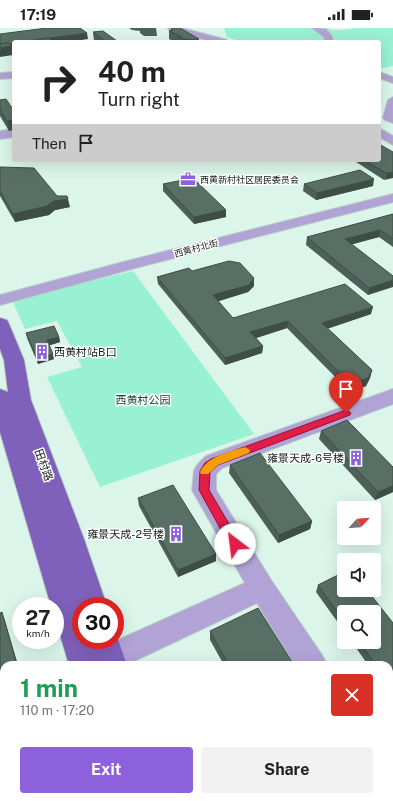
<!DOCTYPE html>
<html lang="en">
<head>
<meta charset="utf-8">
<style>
	:root { --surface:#fff; --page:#f2f2f2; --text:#202124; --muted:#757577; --accent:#8e61dc }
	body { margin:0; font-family:"Public Sans","Noto Sans SC",sans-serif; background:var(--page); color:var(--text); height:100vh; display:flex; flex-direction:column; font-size:15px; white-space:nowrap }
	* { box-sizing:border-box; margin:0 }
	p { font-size:13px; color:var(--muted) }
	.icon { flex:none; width:22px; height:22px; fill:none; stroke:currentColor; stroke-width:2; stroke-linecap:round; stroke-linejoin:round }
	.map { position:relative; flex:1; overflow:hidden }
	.drawer { position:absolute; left:0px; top:633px; width:393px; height:140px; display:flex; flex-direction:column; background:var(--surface); border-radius:12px 12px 0 0; box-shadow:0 4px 16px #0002 }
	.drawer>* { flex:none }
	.guide { position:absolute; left:12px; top:12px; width:369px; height:122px; border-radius:4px; box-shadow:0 4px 16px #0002; background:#fff; color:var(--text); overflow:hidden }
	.needle { width:26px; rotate:64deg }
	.fabs { position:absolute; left:337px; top:473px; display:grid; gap:8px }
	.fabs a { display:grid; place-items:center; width:44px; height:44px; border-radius:4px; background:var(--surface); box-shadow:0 4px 16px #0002; font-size:20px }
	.speed { position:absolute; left:12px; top:569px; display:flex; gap:8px; font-size:20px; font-weight:700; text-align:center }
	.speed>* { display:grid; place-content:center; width:52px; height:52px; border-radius:50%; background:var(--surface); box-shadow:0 4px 16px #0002; line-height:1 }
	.speed small { font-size:10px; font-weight:400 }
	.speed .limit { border:6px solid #d22; background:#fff; color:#111 }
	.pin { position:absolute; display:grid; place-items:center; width:34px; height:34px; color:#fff; margin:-41px -17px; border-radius:50% 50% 50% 0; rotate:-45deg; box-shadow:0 0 4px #0007 }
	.pin .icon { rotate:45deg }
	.me { position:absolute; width:44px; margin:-22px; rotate:330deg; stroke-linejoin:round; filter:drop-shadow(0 0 3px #0008) }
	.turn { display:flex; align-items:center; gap:14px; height:84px; padding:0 20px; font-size:18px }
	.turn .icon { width:52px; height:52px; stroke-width:2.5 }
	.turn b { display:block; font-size:28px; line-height:34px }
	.then { display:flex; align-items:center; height:38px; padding:0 20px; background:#0003; gap:8px; font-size:15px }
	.round { display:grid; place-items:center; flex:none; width:42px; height:42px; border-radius:4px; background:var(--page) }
	.summary { display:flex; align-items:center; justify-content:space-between; height:68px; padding:0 20px }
	h1 { font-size:24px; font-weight:700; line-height:30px; color:#1e9e55 }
	.cta { display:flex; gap:8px; margin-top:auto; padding:8px 20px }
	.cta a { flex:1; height:46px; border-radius:4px; background:var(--accent); color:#fff; font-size:16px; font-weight:700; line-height:46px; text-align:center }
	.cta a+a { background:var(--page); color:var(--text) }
	.status { display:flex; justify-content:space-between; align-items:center; height:28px; padding:0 20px; background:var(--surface); direction:ltr }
	.status svg { height:11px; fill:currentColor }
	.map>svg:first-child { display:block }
</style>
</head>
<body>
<div class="status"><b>17:19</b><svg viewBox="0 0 49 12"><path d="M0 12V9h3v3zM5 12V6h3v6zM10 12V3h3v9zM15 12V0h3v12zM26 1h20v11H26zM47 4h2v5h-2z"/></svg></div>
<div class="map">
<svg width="393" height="773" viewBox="0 0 393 773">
	<rect width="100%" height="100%" fill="#dbf5ea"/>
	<g fill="#98f1d2">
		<path d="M224 0H326C339 5 348 0 362 0 372 2 383 8 392 11L364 0H393V38L379 41V14H288C280 12 276 13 269 14 254 16 240 14 227 9Z"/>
		<path d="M133 243 254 406 100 459 47 349 82 339 57 293 25 301 12 272Z"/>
	</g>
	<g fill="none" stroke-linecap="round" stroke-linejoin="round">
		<g stroke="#b7cec5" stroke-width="2">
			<g id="minor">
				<path d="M168 0H182L227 12 228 14H214L169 2Z"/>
				<path d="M312 0 326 1 332 8 333 14H325L324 9Z"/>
				<path d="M14 44V50L0 51V45Z"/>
				<path d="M379 44 393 49V55L379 50Z"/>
				<path d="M393 69V95L385 92 383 90 388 72Z"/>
				<path d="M379 100 393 108V117L379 109Z"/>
				<path d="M14 101V109L0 111V103Z"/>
				<path d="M393 166V174L139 239 0 277V267L127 233Z"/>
				<path d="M393 361V376L222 440 216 446V462L271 552 322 627 327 637H295L257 575 126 637H99L96 630 100 620 245 555 192 462 194 443 197 437 206 428Z"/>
				<path d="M393 662V693L389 694V663Z"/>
			</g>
		</g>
		<g stroke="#b7cec5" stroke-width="2">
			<g id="major">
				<path d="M0 290 7 292 9 296 24 332 31 372 84 511 107 578H81V612H115V603L127 637H69L55 590V578H51L0 404V361L8 364 4 332 0 321Z"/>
				<path d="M107 769H175L176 773H108Z"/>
			</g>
		</g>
		<use href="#minor" fill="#b1a3d5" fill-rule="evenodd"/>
		<use href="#major" fill="#7f61bb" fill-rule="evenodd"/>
	</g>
	<g fill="#4c5f58">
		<path d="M129 0H156L157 8H144L140 5V3L132 2Z"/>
		<path d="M171 1 199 14H175L169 11V3L171 2Z"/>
		<path d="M93 4 117 14H96L94 13Z"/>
		<path d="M0 81 14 83 9 103 0 88Z"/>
		<path d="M393 124 384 152 353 132H379Z"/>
		<path d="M0 139 57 168 70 179 55 182 49 187 15 194 0 168Z"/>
		<path d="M163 156 226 182V189L194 196 163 163Z"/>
		<path d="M304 156 373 158 316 172 303 163Z"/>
		<path d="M393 186V219L379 209 351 216 393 248 368 267 306 217 307 209Z"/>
		<path d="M192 243 254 258 248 264 218 273 233 290 371 286 327 301 372 342 370 350 366 358 350 364 287 300 256 310 263 318 262 325 225 337 158 256 157 249Z"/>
		<path d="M26 305 59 309 60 314 49 317 54 331 38 336 27 310Z"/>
		<path d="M321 403 393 439V464L375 472 319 411Z"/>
		<path d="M230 437 312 493 310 501 278 515 229 445Z"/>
		<path d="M138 470 216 526V533L178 549 139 478Z"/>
		<path d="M344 544V562H367L393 595V653L389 655V637H368L352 614H374V584H344V603L316 564 318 557Z"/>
		<path d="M210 603 294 637H224L210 612Z"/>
	</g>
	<g fill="#3e4e47">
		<path d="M87 5 88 11 69 14H42L40 11Z"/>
		<path d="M40 11V14H21Z"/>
		<rect x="182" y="11" width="4" height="3"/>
		<path d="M199 11V14H189V12Z"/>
		<path d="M14 15V22H12L13 27 0 29V17Z"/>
		<path d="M14 92V102L9 103 7 93Z"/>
		<path d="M393 144V150L384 152 386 145Z"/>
		<path d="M374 151 373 158 316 172 317 165Z"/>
		<path d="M68 171 70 179 55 182 49 187 15 194 13 186 54 173Z"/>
		<path d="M226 182V189L194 196V189Z"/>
		<path d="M380 202 379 209 343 219 345 211Z"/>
		<path d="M254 250V258L248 264 213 275V267Z"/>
		<path d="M393 252V259L368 267 369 260Z"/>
		<path d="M373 279 371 286 320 303 322 295Z"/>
		<path d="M288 293 287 300 250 312V304Z"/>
		<path d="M59 309 60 314 48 318 47 312Z"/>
		<path d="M263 318 262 325 225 337V330Z"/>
		<path d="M53 326 54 331 38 336 37 330Z"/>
		<path d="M372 342 370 350 366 358 350 364 351 356Z"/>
		<path d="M393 458V464L375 472 378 464Z"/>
		<path d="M312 493 310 501 278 515 279 507Z"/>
		<path d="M216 526V533L178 549V542Z"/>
		<path d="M2 584 5 593 18 637H17Z"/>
		<path d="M393 648V653L389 655V650Z"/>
	</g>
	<g fill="#586f66" stroke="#3e4e47">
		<path d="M47 0H80L87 5 21 14H14V15L9 16 8 15 0 16V6Z"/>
		<path d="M175 0H180L199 11 189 12 186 11H182L179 10 182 9 169 3 173 2 171 1Z"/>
		<path d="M103 3 117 13 114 14H115H106L93 4Z"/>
		<path d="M49 10 53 14H42L40 11Z"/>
		<path d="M8 15 12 18 0 20V16Z"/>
		<path d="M6 71 14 83V92L7 93 0 81V72Z"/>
		<path d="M379 116 393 124V144L386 145 364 132H379Z"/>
		<path d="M0 139 34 140 57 168H67L68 171 54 173 47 178 13 186 0 163Z"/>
		<path d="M360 142 374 151 317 165 304 156Z"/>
		<path d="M193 150 226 182 194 189 163 156Z"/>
		<path d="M393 186V211L380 202 345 211 393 248V252L369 260 307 209Z"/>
		<path d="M229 233 240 235 254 250 249 257 213 267 233 290 345 256 373 279 322 295 372 342 368 350 351 356 288 293 250 304 263 318 225 330 157 249 189 240 192 243Z"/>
		<path d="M54 298 59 309 47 312 53 326 37 330 26 305Z"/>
		<path d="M347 392 393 439V458L378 464 321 403Z"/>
		<path d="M260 425 312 493 279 507 230 437Z"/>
		<path d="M173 457 216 526 178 542 138 470Z"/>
		<path d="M344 544V562H367L393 595V648L389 650V637H376L359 614H374V584H344V593L318 557Z"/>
		<path d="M258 580 294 637H229L210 603Z"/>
		<path d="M2 584 17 637H4V754L0 738V585Z"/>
		<path d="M8 769H55L56 773H9Z"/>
	</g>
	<path fill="#e11d48" stroke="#92132f" d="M346 382 351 385 350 387 218 437 210 444 209 462 241 516 239 520 235 521 231 520 199 462 200 443 205 435 211 431Z"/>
	<path fill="#f59e0b" d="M245 419 250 422 249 425 218 437 208 446H201L200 444C208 428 229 424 245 419Z"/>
	<defs>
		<g id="office-bare" transform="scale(1.2)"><path d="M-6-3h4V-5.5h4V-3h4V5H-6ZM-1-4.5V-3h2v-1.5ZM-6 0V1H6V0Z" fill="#8e61dc" stroke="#fff" stroke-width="2.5" paint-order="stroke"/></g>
		<g id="building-bare" transform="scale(1.2)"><path d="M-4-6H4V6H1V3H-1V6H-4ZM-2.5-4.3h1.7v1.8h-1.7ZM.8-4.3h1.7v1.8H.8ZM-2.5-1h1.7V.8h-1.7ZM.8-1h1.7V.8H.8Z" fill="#8e61dc" stroke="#fff" stroke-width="2.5" paint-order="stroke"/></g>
	</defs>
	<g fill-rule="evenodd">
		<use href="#office-bare" x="188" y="151"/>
		<use href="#building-bare" x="42" y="324"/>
		<use href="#building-bare" x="356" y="430"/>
		<use href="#building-bare" x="176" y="506"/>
	</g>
	<g text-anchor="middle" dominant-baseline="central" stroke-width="3" stroke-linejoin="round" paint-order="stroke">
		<g font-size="9" fill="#151f1b" stroke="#fff" text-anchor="start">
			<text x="200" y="151">西黄新村社区居民委员会</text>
		</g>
		<g font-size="9" fill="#151f1b" stroke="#fff">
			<text transform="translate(196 220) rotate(-15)">西黄村北街</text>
		</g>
		<g font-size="11" fill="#151f1b" stroke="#fff" text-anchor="end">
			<text x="54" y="324" text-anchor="start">西黄村站B口</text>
			<text x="344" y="430">雍景天成-6号楼</text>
			<text x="164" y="506">雍景天成-2号楼</text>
		</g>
		<g font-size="11" fill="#1b4537" stroke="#fff">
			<text x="143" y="372">西黄村公园</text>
		</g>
		<g font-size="11" fill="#151f1b" stroke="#fff">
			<text transform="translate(44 437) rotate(70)">田村路</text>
		</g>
	</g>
</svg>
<div class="fabs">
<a><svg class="needle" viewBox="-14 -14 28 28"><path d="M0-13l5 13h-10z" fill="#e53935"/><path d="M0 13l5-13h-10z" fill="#757577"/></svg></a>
<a><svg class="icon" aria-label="sound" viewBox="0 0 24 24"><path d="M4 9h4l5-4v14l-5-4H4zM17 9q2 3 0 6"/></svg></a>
<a><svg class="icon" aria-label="search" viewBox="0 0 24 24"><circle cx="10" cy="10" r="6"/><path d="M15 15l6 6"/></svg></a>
</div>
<div class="speed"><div>27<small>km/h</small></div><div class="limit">30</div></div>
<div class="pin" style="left:346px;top:385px;background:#d93025"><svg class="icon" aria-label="arrive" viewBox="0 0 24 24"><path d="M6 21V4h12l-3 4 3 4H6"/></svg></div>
<svg class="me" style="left:235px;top:516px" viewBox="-20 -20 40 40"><circle r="19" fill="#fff"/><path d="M0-13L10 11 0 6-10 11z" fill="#e11d48"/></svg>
<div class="guide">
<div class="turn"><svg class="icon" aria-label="right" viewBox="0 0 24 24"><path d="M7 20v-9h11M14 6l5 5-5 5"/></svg><div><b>40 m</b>Turn right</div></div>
<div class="then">Then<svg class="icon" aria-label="arrive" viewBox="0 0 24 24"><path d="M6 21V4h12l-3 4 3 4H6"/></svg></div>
</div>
<section class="drawer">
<div class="summary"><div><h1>1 min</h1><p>110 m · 17:20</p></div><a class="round" style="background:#d93025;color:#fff"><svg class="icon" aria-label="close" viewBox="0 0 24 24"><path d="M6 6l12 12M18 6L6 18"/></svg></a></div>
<div class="cta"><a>Exit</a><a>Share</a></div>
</section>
</div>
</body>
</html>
